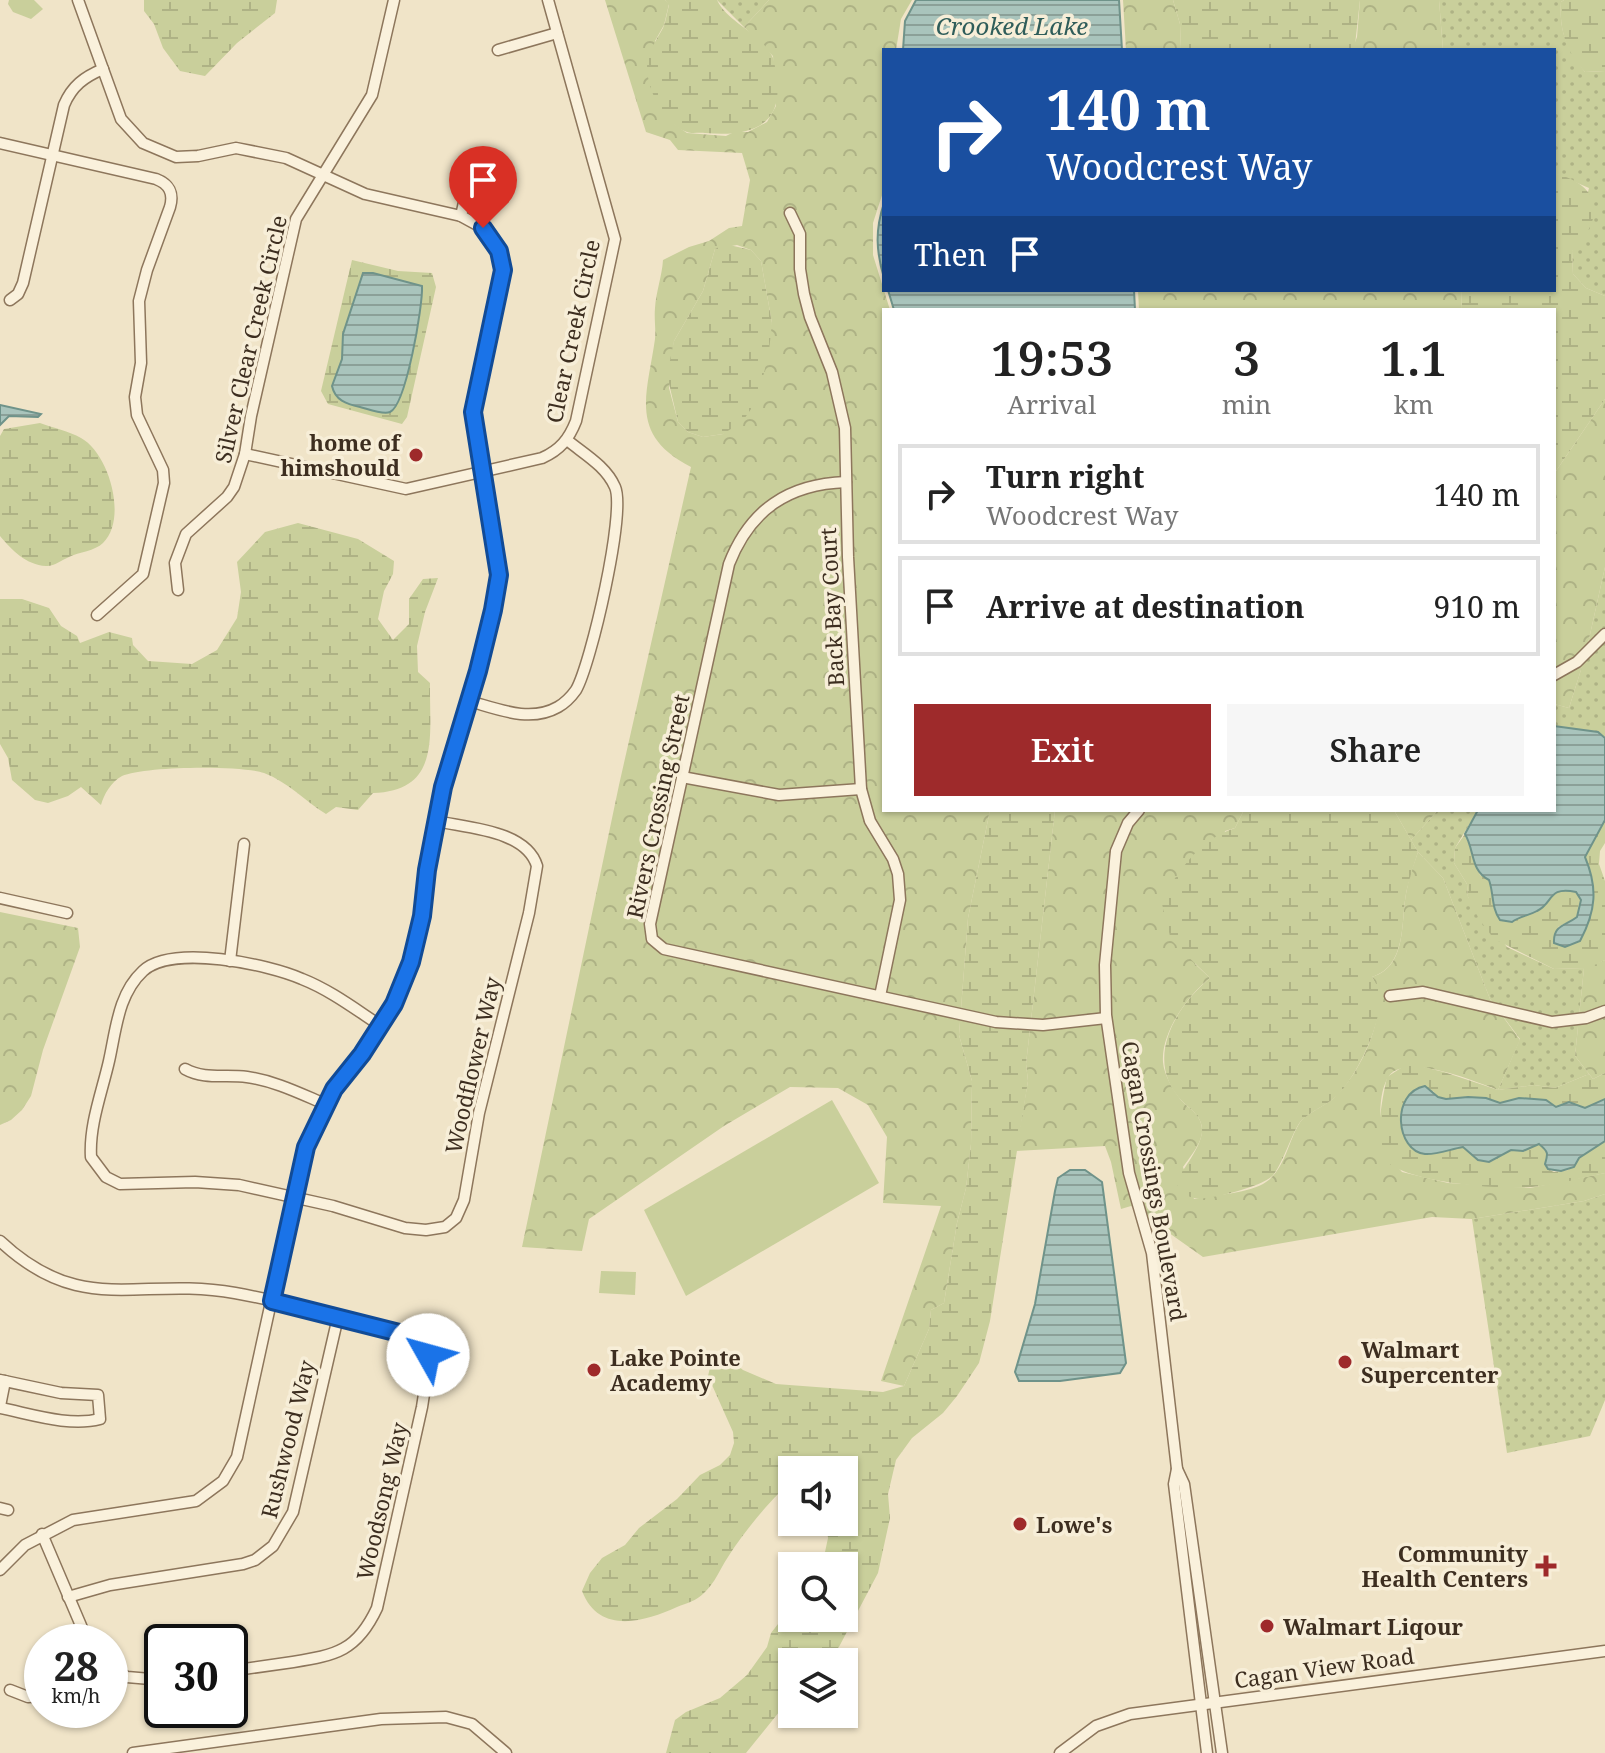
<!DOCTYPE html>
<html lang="en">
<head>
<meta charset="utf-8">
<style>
	:root { --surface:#fff; --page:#f6f6f6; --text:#222; --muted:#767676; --line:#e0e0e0; --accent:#9e2a2b }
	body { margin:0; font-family:"Noto Serif",serif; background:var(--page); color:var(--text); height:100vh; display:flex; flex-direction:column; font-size:30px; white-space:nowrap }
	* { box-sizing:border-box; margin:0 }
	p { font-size:26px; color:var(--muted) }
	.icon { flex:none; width:44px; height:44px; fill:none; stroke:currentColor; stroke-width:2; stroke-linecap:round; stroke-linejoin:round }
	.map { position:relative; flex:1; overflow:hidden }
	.details { position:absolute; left:882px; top:308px; width:674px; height:504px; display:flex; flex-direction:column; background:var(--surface); border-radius:0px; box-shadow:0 2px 6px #0004 }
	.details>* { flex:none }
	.hud { position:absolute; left:882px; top:48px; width:674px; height:244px; border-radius:0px; box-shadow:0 2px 6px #0004; background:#1a4fa0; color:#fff; overflow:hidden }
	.buttons { position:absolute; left:778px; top:1456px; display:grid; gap:16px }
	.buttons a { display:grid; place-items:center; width:80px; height:80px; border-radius:0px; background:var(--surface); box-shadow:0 2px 6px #0004; font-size:40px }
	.speed { position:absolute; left:24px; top:1624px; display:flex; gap:16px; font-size:40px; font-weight:700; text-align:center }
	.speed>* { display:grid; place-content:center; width:104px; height:104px; border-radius:50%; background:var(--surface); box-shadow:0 2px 6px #0004; line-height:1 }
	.speed small { font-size:20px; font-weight:400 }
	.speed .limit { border:4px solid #111; border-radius:12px; background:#fff; color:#111 }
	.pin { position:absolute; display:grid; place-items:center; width:68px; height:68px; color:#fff; margin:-82px -34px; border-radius:50% 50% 50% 0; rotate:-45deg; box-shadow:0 0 8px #0007 }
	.pin .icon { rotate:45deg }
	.me { position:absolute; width:88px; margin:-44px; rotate:308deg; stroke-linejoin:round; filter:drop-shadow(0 0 6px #0008) }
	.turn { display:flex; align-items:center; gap:28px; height:168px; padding:0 32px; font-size:36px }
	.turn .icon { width:104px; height:104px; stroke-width:2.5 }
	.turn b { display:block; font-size:56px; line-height:68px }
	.then { display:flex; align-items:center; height:76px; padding:0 32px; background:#0003; gap:16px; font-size:30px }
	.eta { display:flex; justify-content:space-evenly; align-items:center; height:136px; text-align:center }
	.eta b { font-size:48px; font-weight:600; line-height:56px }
	.action { display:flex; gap:16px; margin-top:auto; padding:16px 32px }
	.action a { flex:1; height:92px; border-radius:0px; background:var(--accent); color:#fff; font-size:32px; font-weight:600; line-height:92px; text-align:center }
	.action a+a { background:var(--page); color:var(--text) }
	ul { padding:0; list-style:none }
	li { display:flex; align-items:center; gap:24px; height:100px; margin:0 16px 12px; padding:0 16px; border:4px solid var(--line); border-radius:0px }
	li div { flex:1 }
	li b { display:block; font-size:30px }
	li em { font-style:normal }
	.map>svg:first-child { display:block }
</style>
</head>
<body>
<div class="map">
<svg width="1605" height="1753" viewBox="0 0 1605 1753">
	<defs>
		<pattern id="grass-dots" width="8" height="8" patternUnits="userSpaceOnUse" patternTransform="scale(2)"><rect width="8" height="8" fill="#c9cf9b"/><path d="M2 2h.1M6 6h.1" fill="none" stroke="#aeb285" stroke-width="1.8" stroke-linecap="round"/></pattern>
		<pattern id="forest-crowns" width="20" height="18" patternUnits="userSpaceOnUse" patternTransform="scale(2)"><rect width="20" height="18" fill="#c9cf9b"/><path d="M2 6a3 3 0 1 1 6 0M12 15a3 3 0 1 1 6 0" fill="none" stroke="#aeb285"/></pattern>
		<pattern id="wetland-marsh" width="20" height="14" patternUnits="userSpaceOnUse" patternTransform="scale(2)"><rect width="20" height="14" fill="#c9cf9b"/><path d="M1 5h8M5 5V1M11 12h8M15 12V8" fill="none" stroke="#aeb285"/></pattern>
		<pattern id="water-rules" width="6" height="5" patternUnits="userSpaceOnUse" patternTransform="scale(2)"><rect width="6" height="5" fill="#a9c4bc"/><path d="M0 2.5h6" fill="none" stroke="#8ba098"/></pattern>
	</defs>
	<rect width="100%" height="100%" fill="#f0e4c8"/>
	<g fill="url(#grass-dots)">
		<path d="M717 0H769L744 27Z"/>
		<path d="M1439 0H1564L1561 2C1559 33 1567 48 1585 72L1605 71V296L1586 288 1573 274 1572 251 1589 188 1554 173V50H1443Z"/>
		<path d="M1605 567V738L1598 732 1554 726V704L1569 708 1585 657Z"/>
		<path d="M1438 810H1478L1455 848 1454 863 1467 884 1468 897 1507 947 1554 969 1584 968 1575 1056 1589 1074 1555 1088 1534 1085 1498 1090 1520 1039 1490 999 1443 878 1418 852 1411 840Z"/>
		<path d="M1605 1194V1400L1590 1436 1507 1453 1472 1219 1584 1201Z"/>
	</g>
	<g fill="url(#forest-crowns)" fill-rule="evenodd">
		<path d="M605 0H665L669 4 664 25 655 41 660 107 674 124 687 133 726 136 734 132H748L767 122 776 106 773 56 744 27 769 0H912L901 19 896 50H884V189L873 223V255L890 310H884V810H990L968 918 959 1035 972 1081 971 1144 966 1188 957 1223 944 1303 931 1310 929 1329 904 1386 881 1381 941 1206 883 1203 887 1137 868 1105 838 1088 790 1087 724 1126 589 1219 582 1251 522 1247 619 785 691 467C628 435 647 395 655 339 656 329 654 319 655 308 656 292 662 276 663 260L689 247 709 241 729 228 742 226 750 180 742 153 678 150 670 140 646 132ZM737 245 751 250 761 261 772 323 723 434 703 437 688 432 678 422 669 388 674 341 703 291 715 249Z"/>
		<path d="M1123 0H1173L1180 24 1181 50H1126Z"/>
		<path d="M1360 0H1439L1443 50H1352L1357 37Z"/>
		<path d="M1138 290H1461L1462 310H1139Z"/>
		<path d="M1605 399V567L1585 657 1569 708 1554 704V474Z"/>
		<path d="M1055 810H1244L1235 828 1225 831 1195 964 1210 978C1188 995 1161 1032 1163 1062 1164 1075 1173 1090 1181 1100 1190 1110 1201 1114 1202 1129 1203 1142 1190 1157 1183 1167L1194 1199C1214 1195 1251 1193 1266 1182 1285 1169 1288 1142 1299 1124 1306 1112 1328 1106 1338 1094 1362 1069 1391 1009 1372 977 1409 966 1400 918 1407 889 1409 877 1414 864 1418 852L1443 878 1490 999 1520 1040 1498 1090C1476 1082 1401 1050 1387 1079 1377 1099 1381 1126 1381 1148L1402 1172 1448 1183 1530 1188 1605 1173V1194L1584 1201 1472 1219 1432 1217 1203 1257 1131 1206 1121 1209 1111 1162 1105 1146 1016 1151 1028 1081 1026 1064Z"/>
		<path d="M1391 810H1438L1411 840 1395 812Z"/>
		<path d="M0 912 78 928 80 947 43 1050 31 1096 22 1110 11 1120 0 1125Z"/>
		<path d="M1605 960V1073L1593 1079 1575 1056 1584 968Z"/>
	</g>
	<g fill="url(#wetland-marsh)" fill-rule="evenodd">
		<path d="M144 0H277L275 13 237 43 205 76 180 71 163 48 154 24 144 11Z"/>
		<path d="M665 0H717C728 23 761 33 772 56 775 61 775 69 776 74 786 128 747 137 705 133 699 132 692 134 687 132 664 125 647 89 647 67 647 53 656 41 663 28 666 21 667 12 669 5Z"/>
		<path d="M1173 0H1360L1355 45 1352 50H1181L1180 24Z"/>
		<path d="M1564 0H1605V71L1585 72C1566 52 1559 29 1561 2Z"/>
		<path d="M1554 173C1603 186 1605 218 1572 251L1573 274 1586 288 1605 296V399L1554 474V310H1462L1461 290H1554Z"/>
		<path d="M725 244 751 250 761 261 772 323 769 351 758 399 742 422 723 434 703 437 688 432 678 422 667 375 674 341 703 291 715 249Z"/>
		<path d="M352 260 398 271 432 273 436 287 407 417 402 424 328 404 321 391ZM373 273 422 287 421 304 408 372 385 413 347 404 332 386 342 359 343 334 359 284Z"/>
		<path d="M40 423C53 428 69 431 81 438 109 453 128 519 103 543 95 551 79 552 69 557 62 560 53 567 46 566 26 565 12 550 0 536V436L4 429Z"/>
		<path d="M298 523 358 539 394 561 393 574 384 591 378 619 393 640 409 624V599L423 579 438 578 425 612 417 646 418 672 430 683C429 734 442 791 373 793L358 810 336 807 326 814C305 801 288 782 264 773 241 765 144 766 122 776 111 782 104 794 101 805L81 787 68 796 48 803 35 800 12 780 8 758 0 744V599H22L49 608 61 626 77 636 80 643 109 632 132 638 133 645 148 661 192 664 217 650 237 618 241 592 237 562 265 532Z"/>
		<path d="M990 810H1055L1026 1064 1028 1081 990 1321 979 1363 957 1396 943 1413 912 1438 896 1460 888 1494 890 1518 878 1573 831 1662H792V1696L746 1753H666L675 1720 686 1712 720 1698 747 1675 767 1647 771 1633 792 1606V1618H844V1566H822L828 1538 826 1522H844V1470H792V1483C775 1492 739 1539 728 1557 720 1569 715 1583 704 1593 696 1601 687 1603 677 1607 644 1622 599 1635 582 1591L590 1573 602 1558 625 1545 639 1528 677 1499 700 1475 720 1465 730 1455 734 1443 733 1432 708 1376 712 1359 731 1360 743 1370 776 1384 883 1392 904 1386 929 1329 931 1310 944 1303 957 1223 966 1188 971 1144 972 1081 959 1035 968 918Z"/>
		<path d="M1244 810H1391L1395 812 1418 852C1414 864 1410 877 1407 889 1400 918 1409 965 1372 977 1374 981 1377 984 1378 988 1387 1016 1357 1075 1338 1095 1327 1105 1313 1110 1302 1120 1294 1127 1284 1161 1274 1174 1266 1186 1207 1201 1194 1198 1184 1196 1180 1190 1176 1182 1184 1167 1200 1149 1202 1132 1203 1117 1192 1111 1183 1102 1143 1062 1174 1008 1210 978L1171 940 1161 900C1181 869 1198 840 1235 828Z"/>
		<path d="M1605 820V843L1600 851 1599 864 1605 881V960L1588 968 1554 969 1494 939 1479 919 1468 897 1467 884 1454 863 1455 848 1465 834 1480 875 1489 879 1492 896 1517 918C1524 916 1531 914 1537 911 1554 902 1547 887 1576 891L1581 900 1577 917 1558 927 1565 947 1580 940 1590 868 1585 857Z"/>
		<path d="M1404 1066H1419L1444 1072 1498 1090 1534 1085 1555 1088 1589 1074 1593 1079 1605 1073V1099L1585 1109 1569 1102 1556 1107 1546 1100 1534 1099 1519 1098 1500 1103 1486 1098 1468 1097 1446 1099 1438 1097 1433 1091 1400 1113 1403 1131 1426 1155 1463 1147 1478 1160 1492 1161 1511 1150 1523 1151 1540 1144 1548 1151 1547 1169 1554 1172 1568 1170 1579 1158 1605 1141V1173C1581 1178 1556 1185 1532 1187 1503 1190 1399 1183 1383 1157 1374 1140 1383 1095 1387 1077Z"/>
	</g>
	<g fill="#c9cf9b">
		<path d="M9 0H34L43 9 31 19 13 12 8 4Z"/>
		<path d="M832 1100 879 1183 686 1296 644 1210Z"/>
		<path d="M601 1271 636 1272 635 1295 599 1293Z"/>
	</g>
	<g fill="url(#water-rules)" stroke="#6f938a" stroke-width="2">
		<path d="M916 0H1119L1122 50H903L905 21Z"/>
		<path d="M884 203V278C876 251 875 230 884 203Z"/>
		<path d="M363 273H373L422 286C423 306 406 405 390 412 383 415 368 409 360 407 346 404 335 400 332 386L342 359 343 334Z"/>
		<path d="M888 290H1134L1135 310H894Z"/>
		<path d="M0 405 41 414 38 417 9 416 0 425Z"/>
		<path d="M1554 726 1598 732 1605 738V820L1585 857C1598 888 1596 911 1580 941L1565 947 1554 943C1553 925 1565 926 1577 917L1581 900 1576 892C1547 886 1554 903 1537 911 1528 916 1520 916 1512 922L1500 920C1491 907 1494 894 1489 880 1470 870 1475 851 1465 834L1478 810H1554Z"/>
		<path d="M1425 1086 1438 1097 1446 1099 1468 1097 1486 1098 1500 1103 1519 1098 1534 1099 1546 1100 1556 1107 1569 1102 1585 1108 1605 1099V1141L1579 1158 1574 1167 1561 1171 1548 1169 1545 1164C1548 1154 1549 1152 1539 1144L1523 1151 1511 1150 1489 1162 1478 1160 1463 1147C1451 1149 1436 1155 1425 1154 1396 1151 1390 1093 1425 1086Z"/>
		<path d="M1070 1170H1085L1102 1182 1126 1363 1120 1373 1060 1381H1019L1015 1372 1035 1304 1055 1191 1058 1178Z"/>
	</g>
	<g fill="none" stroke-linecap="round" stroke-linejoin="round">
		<g stroke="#8d765c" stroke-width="13">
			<g id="minor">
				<path d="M498 50 557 33"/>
				<path d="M0 143 156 179C169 184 174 193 170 207L147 270 139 301 141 363 135 397 137 415 163 470 164 483 143 574 97 615"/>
				<path d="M790 213 800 234V269L804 294 810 317 832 372 845 428 848 557 861 789 870 821 893 859 898 874 900 900 880 996"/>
				<path d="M461 216 472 166"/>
				<path d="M10 300 18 294 23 283 64 105C72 86 84 77 103 69"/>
				<path d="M245 454 406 489 542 458C560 450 569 439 576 421L615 239 548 0"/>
				<path d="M846 482C788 484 750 510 729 564L650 924 652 939 664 949 996 1022 1043 1025 1106 1018"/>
				<path d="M178 590 175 563 186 534 227 497 234 487 245 454 251 416 296 219 372 95 394 0"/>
				<path d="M1554 675 1577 662 1605 634"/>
				<path d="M469 701C498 709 530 723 558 707 565 703 571 697 576 690 591 664 626 512 615 487 606 466 584 454 567 440"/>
				<path d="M682 777 779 795 861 789"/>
				<path d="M1139 810 1128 823 1116 851 1105 965 1106 1015 1129 1173 1152 1253 1177 1469 1184 1484 1222 1753"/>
				<path d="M0 898 67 913"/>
				<path d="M230 961 244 844"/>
				<path d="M1390 996 1423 992 1552 1022 1586 1018 1605 1011"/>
				<path d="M381 1026C355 1009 330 990 302 979 268 964 172 944 143 971 118 994 116 1030 109 1061 102 1092 89 1125 91 1157L106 1177 120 1184 195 1182 239 1185 333 1206 405 1228 426 1230 445 1227 456 1218 464 1200 479 1113 529 913 537 866C526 830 467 828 436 821"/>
				<path d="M185 1069C205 1080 225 1074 247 1077 275 1081 299 1093 325 1104"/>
				<path d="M0 1241C82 1318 138 1276 235 1293 291 1303 346 1319 401 1333L421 1340 427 1350 429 1362 422 1407 377 1608C357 1651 336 1655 293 1662 272 1665 251 1668 230 1671"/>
				<path d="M0 1380 61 1393 98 1395 100 1419C69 1427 31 1414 0 1408"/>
				<path d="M0 1406 5 1381"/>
				<path d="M1177 1469 1174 1484 1207 1753"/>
				<path d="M0 1508 8 1510"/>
				<path d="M42 1534 88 1642"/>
				<path d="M0 1570 25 1545 73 1520 196 1501 223 1481 237 1457 303 1156 323 1107 362 1054 394 1004 411 962 422 916 427 870 443 787 478 671 493 610 499 575 473 423V412L502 281V262L495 242 483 228 461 216 365 194 286 158 236 148 198 156 176 157 143 143 121 119 78 0"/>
				<path d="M68 1597 110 1585 243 1564 255 1560 273 1546 293 1512 338 1317"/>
				<path d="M110 1667 127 1677 162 1680"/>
				<path d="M10 1690 28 1697 42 1696"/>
				<path d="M133 1753 381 1719 446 1717 472 1724 506 1753"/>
				<path d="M1060 1753 1096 1726 1130 1714 1605 1651"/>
			</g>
		</g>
		<use href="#minor" stroke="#faf1dc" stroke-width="10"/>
	</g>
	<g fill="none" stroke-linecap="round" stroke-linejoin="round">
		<g stroke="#114b97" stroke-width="20">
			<path id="route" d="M428 1355 419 1338 272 1301 306 1147 334 1089 362 1054 394 1004 411 962 422 916 427 870 443 787 478 671 493 610 499 575 473 412 503 270 499 251 483 228"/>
		</g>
		<use href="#route" stroke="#1a73e8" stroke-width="14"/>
	</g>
	<g fill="#9e2a2b" stroke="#f7eed8" stroke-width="3">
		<circle cx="416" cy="455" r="8"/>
		<circle cx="1345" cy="1362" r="8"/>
		<circle cx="594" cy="1370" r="8"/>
		<circle cx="1020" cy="1524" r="8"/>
		<path d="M1542 1554h8v8h8v8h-8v8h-8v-8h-8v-8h8z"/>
		<circle cx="1267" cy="1626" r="8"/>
	</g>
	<g text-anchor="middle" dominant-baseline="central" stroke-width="7" stroke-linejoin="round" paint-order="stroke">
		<g font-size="22" fill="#3d2e20" stroke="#f7eed8">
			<text transform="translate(572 331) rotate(-78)">Clear Creek Circle</text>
			<text transform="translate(250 339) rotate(-77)">Silver Clear Creek Circle</text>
			<text transform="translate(831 607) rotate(-93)">Back Bay Court</text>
			<text transform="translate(657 806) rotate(-78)">Rivers Crossing Street</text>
			<text transform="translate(472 1065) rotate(-77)">Woodflower Way</text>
			<text transform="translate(1155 1181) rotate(80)">Cagan Crossings Boulevard</text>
			<text transform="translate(287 1439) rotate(-76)">Rushwood Way</text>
			<text transform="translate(381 1501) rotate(-77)">Woodsong Way</text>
			<text transform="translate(1324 1667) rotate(-8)">Cagan View Road</text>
		</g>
		<g font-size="22" font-weight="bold" fill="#3d2e20" stroke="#f7eed8" text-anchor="start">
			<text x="400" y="442" text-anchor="end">home of<tspan x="400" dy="25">himshould</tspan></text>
			<text x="1361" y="1349">Walmart<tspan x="1361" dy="25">Supercenter</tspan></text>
			<text x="610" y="1357">Lake Pointe<tspan x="610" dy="25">Academy</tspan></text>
			<text x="1036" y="1524">Lowe's</text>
			<text x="1528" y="1553" text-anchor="end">Community<tspan x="1528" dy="25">Health Centers</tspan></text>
			<text x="1283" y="1626">Walmart Liqour</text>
		</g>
		<g font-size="24" font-style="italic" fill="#2f5d5a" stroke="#f7eed8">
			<text x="1012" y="25">Crooked Lake</text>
		</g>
	</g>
</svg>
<div class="buttons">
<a><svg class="icon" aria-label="sound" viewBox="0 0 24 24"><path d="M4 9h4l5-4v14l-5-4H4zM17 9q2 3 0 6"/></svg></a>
<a><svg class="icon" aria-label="search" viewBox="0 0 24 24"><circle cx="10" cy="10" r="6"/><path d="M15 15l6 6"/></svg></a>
<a><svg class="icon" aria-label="layers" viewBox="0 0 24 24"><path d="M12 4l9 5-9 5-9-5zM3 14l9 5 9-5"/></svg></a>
</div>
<div class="speed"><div>28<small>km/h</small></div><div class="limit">30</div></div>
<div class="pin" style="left:483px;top:228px;background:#d93025"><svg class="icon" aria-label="arrive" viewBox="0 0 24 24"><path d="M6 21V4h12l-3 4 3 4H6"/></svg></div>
<svg class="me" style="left:428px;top:1355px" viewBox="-20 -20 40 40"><circle r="19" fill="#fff"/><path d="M0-13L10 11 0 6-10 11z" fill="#1a73e8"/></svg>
<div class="hud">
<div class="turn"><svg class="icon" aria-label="right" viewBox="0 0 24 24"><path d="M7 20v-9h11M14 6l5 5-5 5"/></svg><div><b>140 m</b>Woodcrest Way</div></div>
<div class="then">Then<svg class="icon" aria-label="arrive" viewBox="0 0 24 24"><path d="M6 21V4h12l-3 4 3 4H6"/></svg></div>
</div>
<section class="details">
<div class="eta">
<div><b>19:53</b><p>Arrival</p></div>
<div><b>3</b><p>min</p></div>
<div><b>1.1</b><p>km</p></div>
</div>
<ul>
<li><svg class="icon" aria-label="right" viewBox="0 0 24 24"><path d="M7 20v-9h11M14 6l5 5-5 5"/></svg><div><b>Turn right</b><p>Woodcrest Way</p></div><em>140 m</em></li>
<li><svg class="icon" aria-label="arrive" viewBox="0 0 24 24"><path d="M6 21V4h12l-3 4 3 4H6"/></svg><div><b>Arrive at destination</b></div><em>910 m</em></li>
</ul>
<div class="action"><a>Exit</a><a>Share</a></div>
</section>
</div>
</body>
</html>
